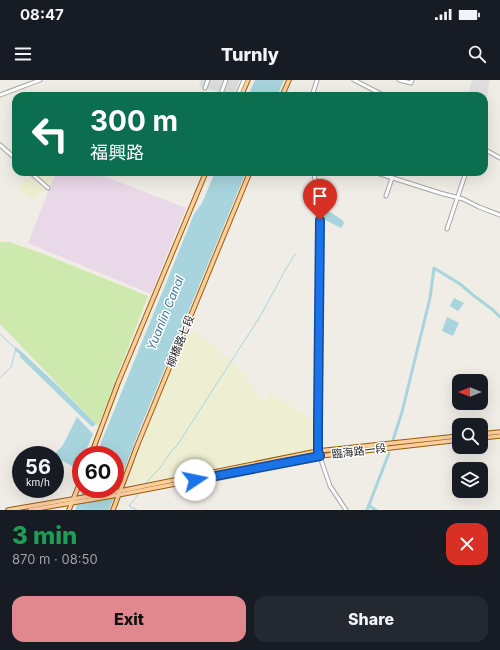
<!DOCTYPE html>
<html lang="en">
<head>
<meta charset="utf-8">
<style>
	:root { --surface:#171b24; --page:#242831; --text:#f1f3f6; --muted:#9ea1a6; --accent:#e1878e }
	body { margin:0; font-family:Inter,"Noto Sans TC",sans-serif; background:var(--page); color:var(--text); height:100vh; display:flex; flex-direction:column; font-size:15px; white-space:nowrap }
	* { box-sizing:border-box; margin:0 }
	p { font-size:13px; color:var(--muted) }
	.icon { flex:none; width:22px; height:22px; fill:none; stroke:currentColor; stroke-width:2; stroke-linecap:round; stroke-linejoin:round }
	.map { position:relative; height:430px; overflow:hidden }
	.sheet { display:flex; flex-direction:column; background:var(--surface); flex:1 }
	.sheet>* { flex:none }
	.hud { position:absolute; left:12px; top:12px; width:476px; height:84px; border-radius:12px; box-shadow:0 4px 16px #0002; background:#0b6e4f; color:#fff; overflow:hidden }
	.needle { width:26px; rotate:270deg }
	.controls { position:absolute; left:452px; top:294px; display:grid; gap:8px }
	.controls a { display:grid; place-items:center; width:36px; height:36px; border-radius:8px; background:var(--surface); box-shadow:0 4px 16px #0002; font-size:20px }
	.speed { position:absolute; left:12px; top:366px; display:flex; gap:8px; font-size:20px; font-weight:700; text-align:center }
	.speed>* { display:grid; place-content:center; width:52px; height:52px; border-radius:50%; background:var(--surface); box-shadow:0 4px 16px #0002; line-height:1 }
	.speed small { font-size:10px; font-weight:400 }
	.speed .limit { border:6px solid #d22; background:#fff; color:#111 }
	.pin { position:absolute; display:grid; place-items:center; width:34px; height:34px; color:#fff; margin:-41px -17px; border-radius:50% 50% 50% 0; rotate:-45deg; box-shadow:0 0 4px #0007 }
	.pin .icon { rotate:45deg }
	.me { position:absolute; width:44px; margin:-22px; rotate:79deg; stroke-linejoin:round; filter:drop-shadow(0 0 3px #0008) }
	.turn { display:flex; align-items:center; gap:14px; height:84px; padding:0 12px; font-size:18px }
	.turn .icon { width:52px; height:52px; stroke-width:2.5 }
	.turn b { display:block; font-size:28px; line-height:34px }
	.round { display:grid; place-items:center; flex:none; width:42px; height:42px; border-radius:12px; background:var(--page) }
	.summary { display:flex; align-items:center; justify-content:space-between; height:68px; padding:0 12px }
	h1 { font-size:24px; font-weight:800; line-height:30px; color:#1e9e55 }
	.primary-button { display:flex; gap:8px; margin-top:auto; padding:8px 12px }
	.primary-button a { flex:1; height:46px; border-radius:12px; background:var(--accent); color:#111; font-size:16px; font-weight:800; line-height:46px; text-align:center }
	.primary-button a+a { background:var(--page); color:var(--text) }
	.status { display:flex; justify-content:space-between; align-items:center; height:28px; padding:0 20px; background:var(--surface); direction:ltr }
	.status svg { height:11px; fill:currentColor }
	header { display:flex; justify-content:space-between; align-items:center; height:52px; padding:0 12px; background:var(--surface); font-size:18px; font-weight:800 }
	.map>svg:first-child { display:block }
</style>
</head>
<body>
<div class="status"><b>08:47</b><svg viewBox="0 0 49 12"><path d="M0 12V9h3v3zM5 12V6h3v6zM10 12V3h3v9zM15 12V0h3v12zM26 1h20v11H26zM47 4h2v5h-2z"/></svg></div>
<header><svg class="icon" aria-label="menu" viewBox="0 0 24 24"><path d="M4 6h16M4 12h16M4 18h16"/></svg>Turnly<svg class="icon" aria-label="search" viewBox="0 0 24 24"><circle cx="10" cy="10" r="6"/><path d="M15 15l6 6"/></svg></header>
<div class="map">
<svg width="500" height="430" viewBox="0 0 500 430">
	<rect width="100%" height="100%" fill="#f0ece6"/>
	<path fill="#dddcdd" d="M201 0H240L233 16 199 6Z"/>
	<path fill="#e9d8e7" d="M56 92H93L186 128 151 214 28 163Z"/>
	<g fill="#eeeed2">
		<path d="M37 92H54L48 108 36 95Z"/>
		<path d="M31 97 45 109 32 121 17 107Z"/>
		<path d="M189 247 203 256 221 272 219 276 221 277 224 274 231 280 246 297 264 322 271 312 316 343V370L131 404 128 402 153 335Z"/>
	</g>
	<path fill="#cee9ad" d="M0 162H9L41 173 148 216 98 346 0 244Z"/>
	<path fill="#dfdfdf" d="M472 0H490L486 22H484V16H468Z"/>
	<g fill="#a7d4dd">
		<path d="M255 0H284L277 16H248Z"/>
		<path d="M215 92H246L141 346 109 430H75L83 409H115V375H96L194 134 202 123Z"/>
		<path d="M326 129 342 140 344 143 341 148 325 140 324 130Z"/>
		<path d="M454 218 464 223 458 231 450 226Z"/>
		<path d="M447 237 459 243 453 256 442 251Z"/>
		<path d="M24 274 57 305 96 344 92 347 19 276Z"/>
		<path d="M77 337 93 354 84 375H81V382L78 389 55 377V375H54L63 365Z"/>
	</g>
	<g fill="none" stroke-linecap="round" stroke-linejoin="round">
		<g stroke="#a7d4dd" stroke-width="1">
			<path d="M0 254 16 269 11 287 0 298"/>
			<path d="M145 404C149 399 153 395 158 390 165 383 168 373 176 367L261 235 283 194 295 174"/>
			<path d="M137 430 129 426 140 412"/>
		</g>
		<g stroke="#a7d4dd" stroke-width="3">
			<path d="M16 269 25 277"/>
			<path d="M393 360 402 332 430 218 434 188 460 204 473 215 493 230 500 237"/>
			<path d="M369 426 376 430"/>
			<path d="M367 430 389 373"/>
		</g>
		<g stroke="#a6a6a6" stroke-width="5">
			<g id="minor">
				<path d="M354 0 385 16"/>
				<path d="M399 0 411 3 412 0"/>
				<path d="M205 8 208 0"/>
				<path d="M222 11 226 0"/>
				<path d="M0 15 40 0"/>
				<path d="M237 16 244 0"/>
				<path d="M312 16 317 0"/>
				<path d="M0 65 16 79"/>
				<path d="M484 69 500 78"/>
				<path d="M30 92 48 108"/>
				<path d="M314 92 320 140 318 371 330 406 346 430"/>
				<path d="M374 92 440 113 463 119 479 127 500 135"/>
				<path d="M386 116 392 98"/>
				<path d="M447 149 466 92"/>
			</g>
		</g>
		<g stroke="#995e02" stroke-width="5.5">
			<g id="major">
				<path d="M241 16 248 0"/>
				<path d="M282 16 289 0"/>
				<path d="M481 354 500 352"/>
				<path d="M481 358 500 356"/>
				<path d="M91 375 118 303 206 92"/>
				<path d="M8 430 120 411 318 371 459 356"/>
				<path d="M30 430 118 415 320 376 459 360"/>
				<path d="M69 430 81 400"/>
				<path d="M113 430 137 366 250 92"/>
			</g>
		</g>
		<use href="#minor" stroke="#fff" stroke-width="3"/>
		<use href="#major" stroke="#fbcea0" stroke-width="3.5"/>
	</g>
	<g fill="none" stroke-linecap="round" stroke-linejoin="round">
		<g stroke="#114b97" stroke-width="10">
			<path id="route" d="M195 400 320 376 318 371V342L320 140"/>
		</g>
		<use href="#route" stroke="#1a73e8" stroke-width="7"/>
	</g>
	<g text-anchor="middle" dominant-baseline="central" stroke-width="3" stroke-linejoin="round" paint-order="stroke">
		<g font-size="11" fill="#1f1f1f" stroke="#fff">
			<text transform="translate(180 261) rotate(-68)">柳橋路七段</text>
			<text transform="translate(359 371) rotate(-7)">臨海路一段</text>
		</g>
		<g font-size="12" font-style="italic" fill="#46789f" stroke="#fff">
			<text transform="translate(165 233) rotate(-68)">Yuanlin Canal</text>
		</g>
	</g>
</svg>
<div class="controls">
<a><svg class="needle" viewBox="-14 -14 28 28"><path d="M0-13l5 13h-10z" fill="#e53935"/><path d="M0 13l5-13h-10z" fill="#9ea1a6"/></svg></a>
<a><svg class="icon" aria-label="search" viewBox="0 0 24 24"><circle cx="10" cy="10" r="6"/><path d="M15 15l6 6"/></svg></a>
<a><svg class="icon" aria-label="layers" viewBox="0 0 24 24"><path d="M12 4l9 5-9 5-9-5zM3 14l9 5 9-5"/></svg></a>
</div>
<div class="speed"><div>56<small>km/h</small></div><div class="limit">60</div></div>
<div class="pin" style="left:320px;top:140px;background:#d93025"><svg class="icon" aria-label="arrive" viewBox="0 0 24 24"><path d="M6 21V4h12l-3 4 3 4H6"/></svg></div>
<svg class="me" style="left:195px;top:400px" viewBox="-20 -20 40 40"><circle r="19" fill="#fff"/><path d="M0-13L10 11 0 6-10 11z" fill="#1a73e8"/></svg>
<div class="hud">
<div class="turn"><svg class="icon" aria-label="left" viewBox="0 0 24 24"><path d="M17 20v-9H6M10 6l-5 5 5 5"/></svg><div><b>300 m</b>福興路</div></div>
</div>
</div>
<section class="sheet">
<div class="summary"><div><h1>3 min</h1><p>870 m · 08:50</p></div><a class="round" style="background:#d93025;color:#fff"><svg class="icon" aria-label="close" viewBox="0 0 24 24"><path d="M6 6l12 12M18 6L6 18"/></svg></a></div>
<div class="primary-button"><a>Exit</a><a>Share</a></div>
</section>
</body>
</html>
